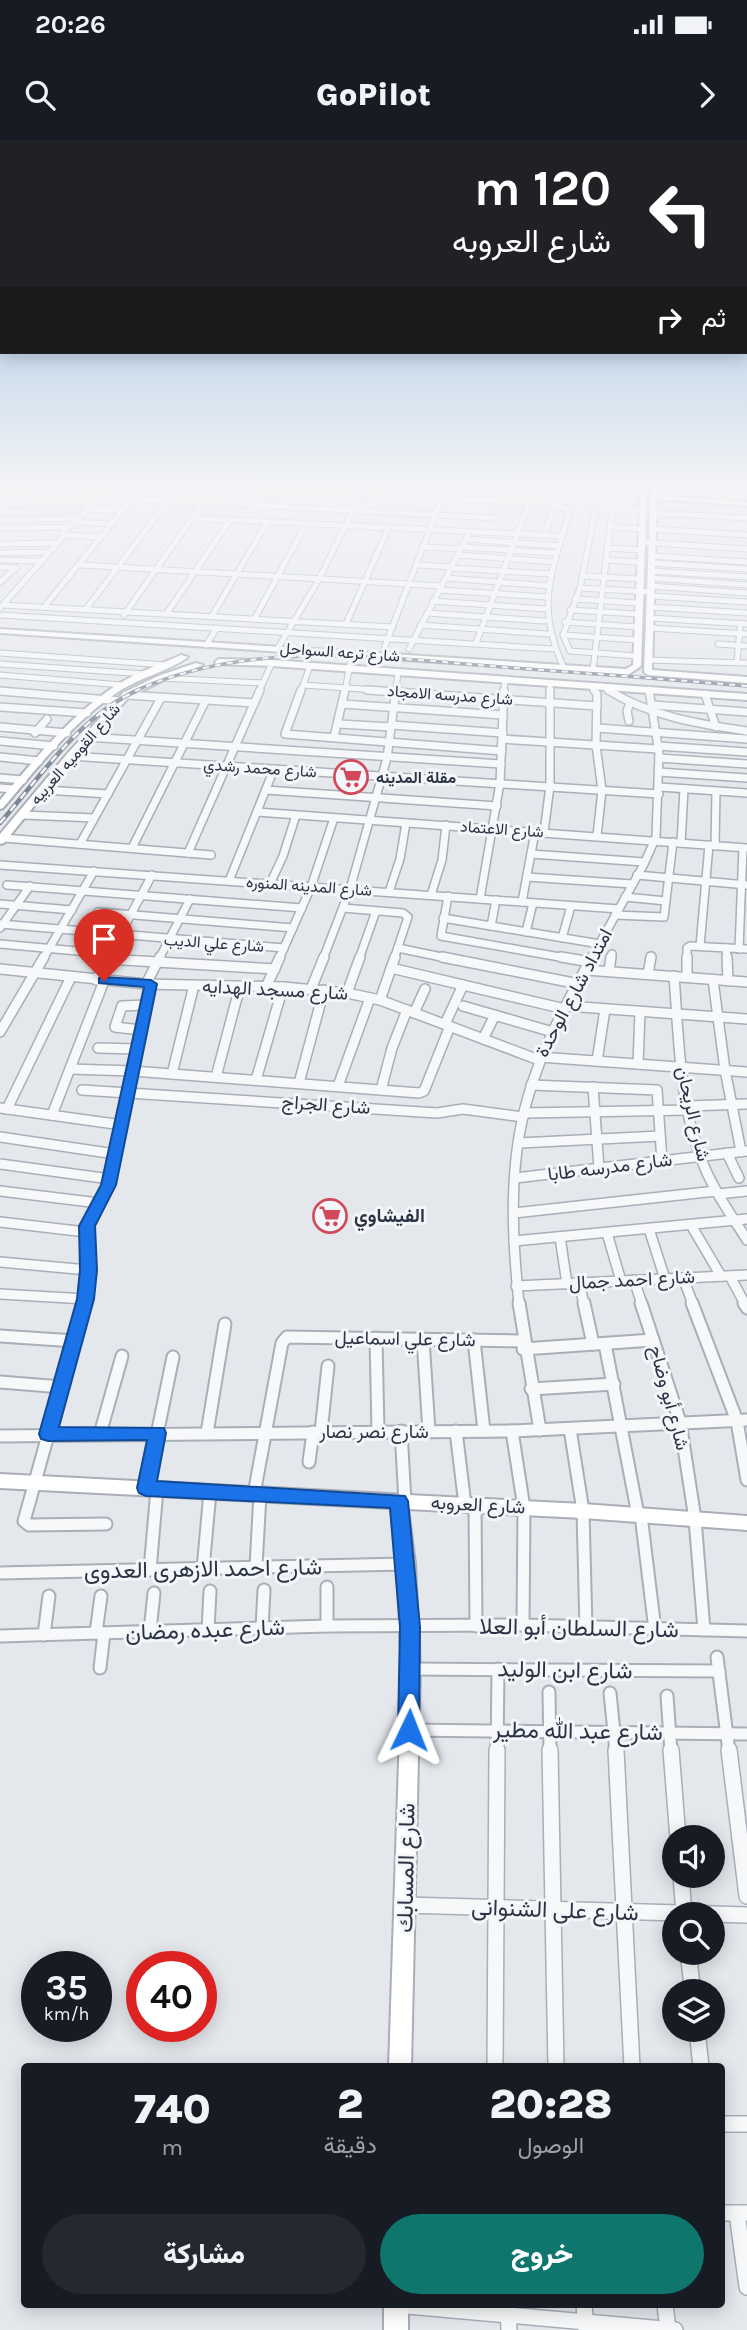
<!DOCTYPE html>
<html lang="ar">
<head>
<meta charset="utf-8">
<style>
	:root { --surface:#171b24; --page:#242831; --text:#f1f3f6; --muted:#9ea1a6; --accent:#0f766e }
	body { margin:0; font-family:Karla,Vazirmatn,sans-serif; background:var(--page); color:var(--text); direction:rtl; height:100vh; display:flex; flex-direction:column; font-size:26px; white-space:nowrap }
	* { box-sizing:border-box; margin:0 }
	p { font-size:23px; color:var(--muted) }
	.icon { flex:none; width:38px; height:38px; fill:none; stroke:currentColor; stroke-width:2; stroke-linecap:round; stroke-linejoin:round }
	.map { position:relative; flex:1; overflow:hidden; direction:ltr }
	.side { position:absolute; left:21px; top:1923px; width:704px; height:245px; display:flex; flex-direction:column; background:var(--surface); border-radius:7px; box-shadow:0 4px 18px #0003; direction:rtl }
	.side>* { flex:none }
	.banner { position:absolute; left:0px; top:0px; width:747px; height:214px; box-shadow:0 4px 18px #0003; direction:rtl; background:#202124; color:#fff; overflow:hidden }
	.buttons { position:absolute; left:662px; top:1685px; display:grid; gap:14px }
	.buttons a { display:grid; place-items:center; width:63px; height:63px; border-radius:50%; background:var(--surface); box-shadow:0 4px 18px #0003; font-size:35px }
	.speed { position:absolute; left:21px; top:1811px; display:flex; gap:14px; font-size:35px; font-weight:700; text-align:center }
	.speed>* { display:grid; place-content:center; width:91px; height:91px; border-radius:50%; background:var(--surface); box-shadow:0 4px 18px #0003; line-height:1 }
	.speed small { font-size:18px; font-weight:400 }
	.speed .limit { border:10px solid #d22; background:#fff; color:#111 }
	.pin { position:absolute; display:grid; place-items:center; width:60px; height:60px; color:#fff; margin:-72px -30px; border-radius:50% 50% 50% 0; rotate:-45deg; box-shadow:0 0 7px #0007 }
	.pin .icon { rotate:45deg }
	.me { position:absolute; width:77px; margin:-38px; rotate:2deg; stroke-linejoin:round; filter:drop-shadow(0 0 5px #0008) }
	.turn { display:flex; align-items:center; gap:24px; height:147px; padding:0 21px; font-size:32px }
	.turn .icon { width:91px; height:91px; stroke-width:2.5 }
	.turn b { display:block; font-size:49px; line-height:60px }
	.then { display:flex; align-items:center; height:66px; padding:0 21px; background:#0003; gap:14px; font-size:26px }
	.eta { display:flex; justify-content:space-evenly; align-items:center; height:119px; text-align:center }
	.eta b { font-size:42px; font-weight:800; line-height:49px }
	.button { display:flex; gap:14px; margin-top:auto; padding:14px 21px }
	.button a { flex:1; height:80px; border-radius:42px; background:var(--accent); color:#fff; font-size:28px; font-weight:800; line-height:80px; text-align:center }
	.button a+a { background:var(--page); color:var(--text) }
	.status { display:flex; justify-content:space-between; align-items:center; height:49px; padding:0 35px; background:var(--surface); direction:ltr }
	.status svg { height:19px; fill:currentColor }
	header { display:flex; justify-content:space-between; align-items:center; height:91px; padding:0 21px; background:var(--surface); font-size:32px; font-weight:800 }
	.map>svg:first-child { display:block }
</style>
</head>
<body>
<div class="status"><b>20:26</b><svg viewBox="0 0 49 12"><path d="M0 12V9h3v3zM5 12V6h3v6zM10 12V3h3v9zM15 12V0h3v12zM26 1h20v11H26zM47 4h2v5h-2z"/></svg></div>
<header><svg class="icon" aria-label="forward" viewBox="0 0 24 24"><path d="M9 5l7 7-7 7"/></svg>GoPilot<svg class="icon" aria-label="search" viewBox="0 0 24 24"><circle cx="10" cy="10" r="6"/><path d="M15 15l6 6"/></svg></header>
<div class="map">
<svg width="747" height="2190" viewBox="0 0 747 2190">
	<rect width="100%" height="100%" fill="#e4e7ec"/>
	<g fill="none" stroke-linecap="round" stroke-linejoin="round">
		<g stroke="#a9aeb7" stroke-width="7">
			<g id="street-far4">
				<path d="M157 344 540 363 559 366 570 371C551 433 535 466 564 528"/>
				<path d="M473 344 567 349"/>
				<path d="M698 345 747 349"/>
				<path d="M600 350 644 353"/>
				<path d="M0 353 111 350"/>
				<path d="M102 357 494 378"/>
				<path d="M0 365 95 362"/>
				<path d="M87 369 123 371"/>
				<path d="M612 371H595L580 448 563 495 570 511 637 516"/>
				<path d="M654 373 747 378"/>
				<path d="M192 378 562 396"/>
				<path d="M0 380 78 378"/>
				<path d="M75 382 113 384"/>
				<path d="M610 387 641 389"/>
				<path d="M0 388 69 387"/>
				<path d="M653 389 747 395"/>
				<path d="M64 395 103 397"/>
				<path d="M544 395 555 364"/>
				<path d="M466 399 560 406"/>
				<path d="M641 402 747 409"/>
				<path d="M0 404 58 403"/>
				<path d="M424 407 461 409"/>
				<path d="M462 407 557 413"/>
				<path d="M607 408 641 410"/>
				<path d="M0 413 50 412"/>
				<path d="M458 415 555 422"/>
				<path d="M652 416 747 422"/>
				<path d="M0 420 42 421"/>
				<path d="M606 420 640 422"/>
				<path d="M652 423 747 429"/>
				<path d="M81 425 442 446"/>
				<path d="M417 425 452 427"/>
				<path d="M0 427 16 428"/>
				<path d="M451 428 551 434"/>
				<path d="M652 431 747 437"/>
				<path d="M582 436 639 439"/>
				<path d="M446 438 550 446"/>
				<path d="M651 438 747 445"/>
				<path d="M0 442 16 428"/>
				<path d="M651 446 747 453"/>
				<path d="M580 448 651 452"/>
				<path d="M440 450 547 457"/>
				<path d="M651 456 747 462"/>
				<path d="M575 459 638 463"/>
				<path d="M433 461 545 469"/>
				<path d="M3 465 393 487"/>
				<path d="M44 467 144 344"/>
				<path d="M650 467 747 473"/>
				<path d="M0 468 62 398 64 392 95 362 128 344"/>
				<path d="M86 469 168 361"/>
				<path d="M570 470 638 474"/>
				<path d="M167 473 230 380"/>
				<path d="M427 473 545 481"/>
				<path d="M0 475 553 509"/>
				<path d="M124 475 216 344"/>
				<path d="M212 476 267 382"/>
				<path d="M255 478 306 384"/>
				<path d="M650 478 747 484"/>
				<path d="M565 482 638 487"/>
				<path d="M346 484 388 389"/>
				<path d="M420 485 548 494"/>
				<path d="M650 488 747 494"/>
				<path d="M563 495 637 500"/>
				<path d="M476 503 529 363"/>
				<path d="M718 504 747 506"/>
				<path d="M206 505 217 488"/>
				<path d="M385 506 447 344"/>
				<path d="M278 508 319 439 366 344"/>
				<path d="M409 509 469 393"/>
				<path d="M0 513 166 525"/>
				<path d="M648 520 747 523"/>
				<path d="M737 522 740 488"/>
				<path d="M0 524 145 534"/>
				<path d="M593 530 612 371 643 370"/>
				<path d="M0 535 122 545"/>
				<path d="M161 538 263 543"/>
				<path d="M550 543V551"/>
				<path d="M303 545 391 551"/>
				<path d="M592 546 595 551"/>
				<path d="M602 546 611 551"/>
				<path d="M0 551H4"/>
				<path d="M259 551 272 523"/>
				<path d="M301 551 310 526"/>
				<path d="M345 551 352 513"/>
				<path d="M396 551 398 532"/>
				<path d="M504 551 505 539"/>
			</g>
		</g>
		<g stroke="#a9aeb7" stroke-width="10">
			<g id="street-far3">
				<path d="M301 550 285 594 502 611"/>
				<path d="M367 550 597 566"/>
				<path d="M594 550 597 554 596 605 602 650 597 696"/>
				<path d="M608 550C650 576 698 584 747 591"/>
				<path d="M0 551 121 561"/>
				<path d="M705 554 716 587"/>
				<path d="M126 555 254 563"/>
				<path d="M342 564 503 575"/>
				<path d="M653 565 747 572"/>
				<path d="M0 567 87 573"/>
				<path d="M629 581 627 571 630 563"/>
				<path d="M339 584 391 587"/>
				<path d="M391 585 503 593"/>
				<path d="M0 587 67 593"/>
				<path d="M597 588 747 599"/>
				<path d="M35 593 47 579"/>
				<path d="M87 597 501 624"/>
				<path d="M334 597 345 550"/>
				<path d="M502 599 658 609"/>
				<path d="M0 601 54 606"/>
				<path d="M658 606 747 612"/>
				<path d="M70 616 659 654"/>
				<path d="M0 617 39 621"/>
				<path d="M659 618 747 624"/>
				<path d="M659 632 747 638"/>
				<path d="M0 638 23 640"/>
				<path d="M660 647 747 653"/>
				<path d="M0 648 14 649"/>
				<path d="M45 650 108 654"/>
				<path d="M266 650 497 666"/>
				<path d="M257 672 747 708"/>
				<path d="M24 675 94 678"/>
				<path d="M544 692 550 646V550"/>
				<path d="M4 698 211 715"/>
				<path d="M681 703 684 649"/>
				<path d="M80 704 161 558"/>
				<path d="M715 706 716 651"/>
				<path d="M132 708 206 560"/>
				<path d="M188 713 260 550"/>
				<path d="M531 714 644 722"/>
				<path d="M0 725 619 769"/>
				<path d="M637 735 747 745"/>
				<path d="M527 737 632 744"/>
				<path d="M229 741 274 629"/>
				<path d="M270 744 283 716 296 675"/>
				<path d="M7 745 302 768"/>
				<path d="M389 752 400 719 406 683"/>
				<path d="M431 755 442 720 446 685"/>
				<path d="M448 756 441 796 571 819"/>
				<path d="M625 757 666 761"/>
				<path d="M480 759 500 643 504 550"/>
				<path d="M522 762 535 692"/>
				<path d="M0 764 72 770"/>
				<path d="M343 768 403 773 408 777 394 819"/>
				<path d="M98 772 293 788"/>
				<path d="M615 775 664 777 673 702"/>
				<path d="M443 778 600 804"/>
				<path d="M0 784 284 808"/>
				<path d="M491 786 496 760"/>
				<path d="M0 788 30 746"/>
				<path d="M526 792 533 763"/>
				<path d="M562 798 571 766"/>
				<path d="M0 804 110 814"/>
				<path d="M700 806 709 705"/>
				<path d="M398 808 451 819"/>
				<path d="M726 808 727 819"/>
				<path d="M739 809 743 708"/>
				<path d="M43 819 94 731"/>
				<path d="M107 819 152 735"/>
				<path d="M159 819 190 759"/>
				<path d="M279 819 311 747 334 678"/>
				<path d="M323 819 350 749 387 618 396 550"/>
				<path d="M359 819 376 771"/>
				<path d="M591 819 644 724 656 697 659 613 649 550"/>
				<path d="M611 819 612 814"/>
				<path d="M687 819V808L690 806 747 809"/>
			</g>
		</g>
		<g stroke="#a9aeb7" stroke-width="12">
			<g id="street-far2">
				<path d="M442 817 579 844"/>
				<path d="M561 817 591 822"/>
				<path d="M687 817V837"/>
				<path d="M727 817 728 841"/>
				<path d="M107 819 275 829"/>
				<path d="M391 828 565 869"/>
				<path d="M0 829 146 844 283 847 347 853 380 860 539 920"/>
				<path d="M586 830 747 842"/>
				<path d="M609 831 611 817"/>
				<path d="M648 834 651 817"/>
				<path d="M674 836C679 899 679 967 704 1026 715 1053 732 1076 747 1100"/>
				<path d="M96 840 108 817"/>
				<path d="M713 840 725 930 741 1011"/>
				<path d="M146 844 160 817"/>
				<path d="M266 847 280 817"/>
				<path d="M311 849 324 817"/>
				<path d="M347 853 360 817"/>
				<path d="M380 860 395 817"/>
				<path d="M463 866 553 892"/>
				<path d="M567 866 747 879"/>
				<path d="M414 873 425 849"/>
				<path d="M445 884 463 845"/>
				<path d="M141 890 115 887 122 866 146 865"/>
				<path d="M0 892 44 817"/>
				<path d="M483 899 495 875"/>
				<path d="M98 908 137 909"/>
				<path d="M540 917 747 932"/>
				<path d="M597 921 605 869"/>
				<path d="M638 924 640 872"/>
				<path d="M70 929 133 931 419 953 424 951 450 886"/>
				<path d="M172 934 194 845"/>
				<path d="M216 937 240 846"/>
				<path d="M256 940 283 847"/>
				<path d="M299 943 324 850"/>
				<path d="M531 945 657 950 662 1021"/>
				<path d="M338 946 370 858"/>
				<path d="M593 947 599 1028"/>
				<path d="M82 950 437 973 463 969 523 977"/>
				<path d="M381 950 392 908 407 870"/>
				<path d="M688 966 747 964"/>
				<path d="M0 968 122 985"/>
				<path d="M7 969 71 837"/>
				<path d="M524 973 689 970"/>
				<path d="M52 975 104 841"/>
				<path d="M0 997 115 1014"/>
				<path d="M519 1003 660 996"/>
				<path d="M727 1013 739 1038"/>
				<path d="M0 1024 110 1039"/>
				<path d="M515 1038 747 1011"/>
				<path d="M0 1051 99 1063"/>
				<path d="M718 1054 747 1051"/>
				<path d="M514 1073 716 1051"/>
				<path d="M0 1082 86 1092"/>
				<path d="M691 1085 721 1136"/>
				<path d="M649 1089 665 1139"/>
				<path d="M607 1093 621 1141"/>
				<path d="M560 1097 567 1144"/>
				<path d="M514 1101 747 1079"/>
				<path d="M0 1122 88 1130"/>
				<path d="M730 1136 745 1164"/>
				<path d="M683 1138 693 1164"/>
				<path d="M634 1140 642 1164"/>
				<path d="M579 1143 584 1164"/>
				<path d="M516 1146 747 1135"/>
				<path d="M0 1154 86 1159"/>
				<path d="M84 1164 87 1086 109 1045 151 844"/>
				<path d="M519 1164C512 1096 508 1025 528 957 542 908 567 862 592 817"/>
			</g>
		</g>
		<g stroke="#a9aeb7" stroke-width="15">
			<g id="street-far1">
				<path d="M85 1163 24 1381 29 1385 106 1384"/>
				<path d="M519 1163 540 1290"/>
				<path d="M584 1163 593 1204"/>
				<path d="M641 1163 680 1282 695 1379 704 1490"/>
				<path d="M692 1163 737 1281 747 1340"/>
				<path d="M744 1163 747 1168"/>
				<path d="M0 1196 75 1201"/>
				<path d="M376 1198 378 1291"/>
				<path d="M423 1199 429 1291"/>
				<path d="M474 1200 484 1291"/>
				<path d="M605 1204 638 1375"/>
				<path d="M523 1209 653 1200"/>
				<path d="M0 1242 62 1247"/>
				<path d="M531 1249 614 1244"/>
				<path d="M570 1289 583 1371 586 1488"/>
				<path d="M401 1291 405 1362"/>
				<path d="M456 1291 465 1365"/>
				<path d="M512 1291 524 1368 523 1485"/>
				<path d="M321 1292 328 1226"/>
				<path d="M207 1293 225 1184"/>
				<path d="M100 1294 122 1216"/>
				<path d="M0 1296 512 1291 747 1280"/>
				<path d="M309 1322 313 1292"/>
				<path d="M146 1348 173 1217"/>
				<path d="M254 1354 282 1203 287 1197 522 1201"/>
				<path d="M475 1365 476 1486"/>
				<path d="M641 1375 655 1490"/>
				<path d="M256 1427 260 1354"/>
				<path d="M203 1429 210 1352"/>
				<path d="M150 1430 157 1349"/>
				<path d="M0 1433 406 1424"/>
				<path d="M327 1447V1486"/>
				<path d="M262 1488 264 1450"/>
				<path d="M208 1490 210 1451"/>
				<path d="M150 1491 154 1453"/>
				<path d="M96 1493 101 1456"/>
				<path d="M44 1495 49 1456"/>
				<path d="M0 1496 327 1486 523 1485 747 1491"/>
				<path d="M717 1517 729 1612"/>
				<path d="M100 1528 104 1493"/>
				<path d="M411 1529 719 1531"/>
				<path d="M549 1552 550 1612"/>
				<path d="M610 1553 616 1612"/>
				<path d="M667 1556 671 1612"/>
				<path d="M409 1590 747 1594"/>
				<path d="M497 1612 498 1529"/>
			</g>
		</g>
		<g stroke="#a9aeb7" stroke-width="18">
			<g id="street">
				<path d="M550 1610 556 1927"/>
				<path d="M616 1610 632 1927"/>
				<path d="M671 1610 678 1698"/>
				<path d="M729 1610 747 1756"/>
				<path d="M681 1736 684 1774"/>
				<path d="M405 1765 747 1775"/>
				<path d="M688 1813 693 1852"/>
				<path d="M697 1890 701 1927"/>
				<path d="M495 1927 497 1610"/>
				<path d="M721 1984H747"/>
				<path d="M721 2073H747"/>
				<path d="M737 2073 747 2147"/>
				<path d="M397 2165 675 2190"/>
				<path d="M508 2165 509 2190"/>
				<path d="M584 2165 586 2190"/>
				<path d="M665 2165 668 2189"/>
			</g>
		</g>
		<g stroke="#a9aeb7" stroke-width="4">
			<g id="secondary">
				<path d="M641 344H647L641 526 628 535 0 493V489L626 529 633 525Z"/>
				<path d="M651 344H657V355L747 362V366L657 359 652 530 747 537V543L648 535 644 532Z"/>
				<path d="M181 515 188 517C169 531 142 537 121 550 74 580 39 626 3 668L0 669V660C34 620 68 578 112 548 133 534 158 525 181 515Z"/>
				<path d="M219 519 272 520 747 554V560L272 526 216 524 215 522Z"/>
				<path d="M196 523 203 525 164 540 129 557 73 618 4 703 0 704V694L67 614 123 553 158 536Z"/>
				<path d="M0 1334 583 1364 747 1376V1390L583 1378 408 1369 415 1424 420 1529 411 1927H389L402 1529 397 1424 391 1368 0 1348Z"/>
				<rect x="384" y="2165" width="24" height="25"/>
			</g>
		</g>
		<use href="#street-far4" stroke="#f7f8fa" stroke-width="5"/>
		<use href="#street-far3" stroke="#f7f8fa" stroke-width="7"/>
		<use href="#street-far2" stroke="#f7f8fa" stroke-width="9"/>
		<use href="#street-far1" stroke="#f7f8fa" stroke-width="11"/>
		<use href="#street" stroke="#f7f8fa" stroke-width="15"/>
		<use href="#secondary" fill="#fff" fill-rule="evenodd"/>
		<g stroke="#7d8696" stroke-width="3.5">
			<path id="rail-far1" d="M135 551C251 499 379 517 502 527 584 533 665 539 747 546"/>
		</g>
		<g stroke="#7d8696" stroke-width="4.5">
			<path id="rail" d="M0 683C41 636 80 576 138 550"/>
		</g>
		<use href="#rail-far1" stroke="#f4f6f9" stroke-width="2" stroke-dasharray="6" stroke-linecap="butt"/>
		<use href="#rail" stroke="#f4f6f9" stroke-width="2.5" stroke-dasharray="8" stroke-linecap="butt"/>
	</g>
	<linearGradient id="sky" x2="0" y2="1"><stop stop-color="#8bb4dd"/><stop offset="0.53" stop-color="#f3f4f6"/><stop offset="1" stop-color="#f3f4f6" stop-opacity="0"/></linearGradient>
	<rect width="747" height="650" fill="url(#sky)"/>
	<path fill="#1a73e8" stroke="#114b97" stroke-width="2" d="M104 837 151 840 157 844 116 1045 95 1086 97 1130 94 1159 59 1287 164 1288 166 1293 157 1341 405 1356 408 1361 420 1487 419 1590 416 1597 409 1600 401 1597 398 1590 400 1487 390 1368 146 1356 139 1353 137 1348 147 1300 48 1301 41 1299 39 1294 77 1159 80 1130 79 1086 101 1045 144 847 99 843V838Z"/>
	<defs>
		<g id="supermarket-ring" transform="scale(1.75)"><circle r="9.5" fill="#f4f6f9" stroke="#d1495b" stroke-width="1.5"/><path d="M-6-5.5h2.5l.6 2H6L4.5 2H-2.5L-4.4-4H-6ZM-1.5 3.2a1.3 1.3 0 1 0 .1 0ZM3 3.2a1.3 1.3 0 1 0 .1 0Z" fill="#d1495b"/></g>
	</defs>
	<g fill-rule="evenodd">
		<use href="#supermarket-ring" x="351" y="637"/>
		<use href="#supermarket-ring" x="330" y="1076"/>
	</g>
	<g text-anchor="middle" dominant-baseline="central" stroke-width="6" stroke-linejoin="round" paint-order="stroke">
		<g font-size="16" fill="#2b3445" stroke="#f4f6f9">
			<text transform="translate(340 512) rotate(4)">شارع ترعه السواحل</text>
			<text transform="translate(450 555) rotate(4)">شارع مدرسه الامجاد</text>
			<text transform="translate(75 614) rotate(-49)">شارع القوميه العربيه</text>
			<text transform="translate(260 628) rotate(4)">شارع محمد رشدي</text>
			<text transform="translate(502 689) rotate(4)">شارع الاعتماد</text>
			<text transform="translate(309 746) rotate(4)">شارع المدينه المنوره</text>
			<text transform="translate(214 803) rotate(4)">شارع علي الديب</text>
		</g>
		<g font-size="16" font-weight="bold" fill="#2b3445" stroke="#f4f6f9" text-anchor="start">
			<text x="376" y="637">مقلة المدينه</text>
		</g>
		<g font-size="19" fill="#2b3445" stroke="#f4f6f9">
			<text transform="translate(275 850) rotate(3)">شارع مسجد الهدايه</text>
			<text transform="translate(574 853) rotate(-62)">امتداد شارع الوحدة</text>
			<text transform="translate(326 965) rotate(4)">شارع الجراج</text>
			<text transform="translate(693 974) rotate(77)">شارع الريحان</text>
			<text transform="translate(610 1027) rotate(-7)">شارع مدرسه طابا</text>
			<text transform="translate(632 1140) rotate(-3)">شارع احمد جمال</text>
			<text transform="translate(405 1199) rotate(1)">شارع علي اسماعيل</text>
			<text transform="translate(669 1258) rotate(75)">شارع أبو وضاح</text>
			<text x="374" y="1292">شارع نصر نصار</text>
			<text transform="translate(478 1365) rotate(3)">شارع العروبه</text>
		</g>
		<g font-size="19" font-weight="bold" fill="#2b3445" stroke="#f4f6f9" text-anchor="start">
			<text x="354" y="1076">الفيشاوي</text>
		</g>
		<g font-size="23" fill="#2b3445" stroke="#f4f6f9">
			<text transform="translate(203 1429) rotate(-1)">شارع احمد الازهرى العدوى</text>
			<text transform="translate(579 1488) rotate(1)">شارع السلطان أبو العلا</text>
			<text transform="translate(205 1490) rotate(-2)">شارع عبده رمضان</text>
			<text transform="translate(565 1530) rotate(1)">شارع ابن الوليد</text>
			<text transform="translate(578 1591) rotate(1)">شارع عبد الله مطير</text>
			<text transform="translate(406 1728) rotate(-89)">شارع المسابك</text>
			<text transform="translate(555 1770) rotate(2)">شارع على الشنوانى</text>
		</g>
	</g>
</svg>
<div class="buttons">
<a><svg class="icon" aria-label="sound" viewBox="0 0 24 24"><path d="M4 9h4l5-4v14l-5-4H4zM17 9q2 3 0 6"/></svg></a>
<a><svg class="icon" aria-label="search" viewBox="0 0 24 24"><circle cx="10" cy="10" r="6"/><path d="M15 15l6 6"/></svg></a>
<a><svg class="icon" aria-label="layers" viewBox="0 0 24 24"><path d="M12 4l9 5-9 5-9-5zM3 14l9 5 9-5"/></svg></a>
</div>
<div class="speed"><div>35<small>km/h</small></div><div class="limit">40</div></div>
<div class="pin" style="left:104px;top:841px;background:#d93025"><svg class="icon" aria-label="arrive" viewBox="0 0 24 24"><path d="M6 21V4h12l-3 4 3 4H6"/></svg></div>
<svg class="me" style="left:409px;top:1590px" viewBox="-20 -20 40 40"><path d="M0-17L14 15 0 8-14 15z" fill="#1a73e8" stroke="#fff" stroke-width="4"/></svg>
<div class="banner">
<div class="turn"><svg class="icon" aria-label="left" viewBox="0 0 24 24"><path d="M17 20v-9H6M10 6l-5 5 5 5"/></svg><div><b>120 m</b>شارع العروبه</div></div>
<div class="then">ثم<svg class="icon" aria-label="right" viewBox="0 0 24 24"><path d="M7 20v-9h11M14 6l5 5-5 5"/></svg></div>
</div>
<section class="side">
<div class="eta">
<div><b>20:28</b><p>الوصول</p></div>
<div><b>2</b><p>دقيقة</p></div>
<div><b>740</b><p>m</p></div>
</div>
<div class="button"><a>خروج</a><a>مشاركة</a></div>
</section>
</div>
</body>
</html>
